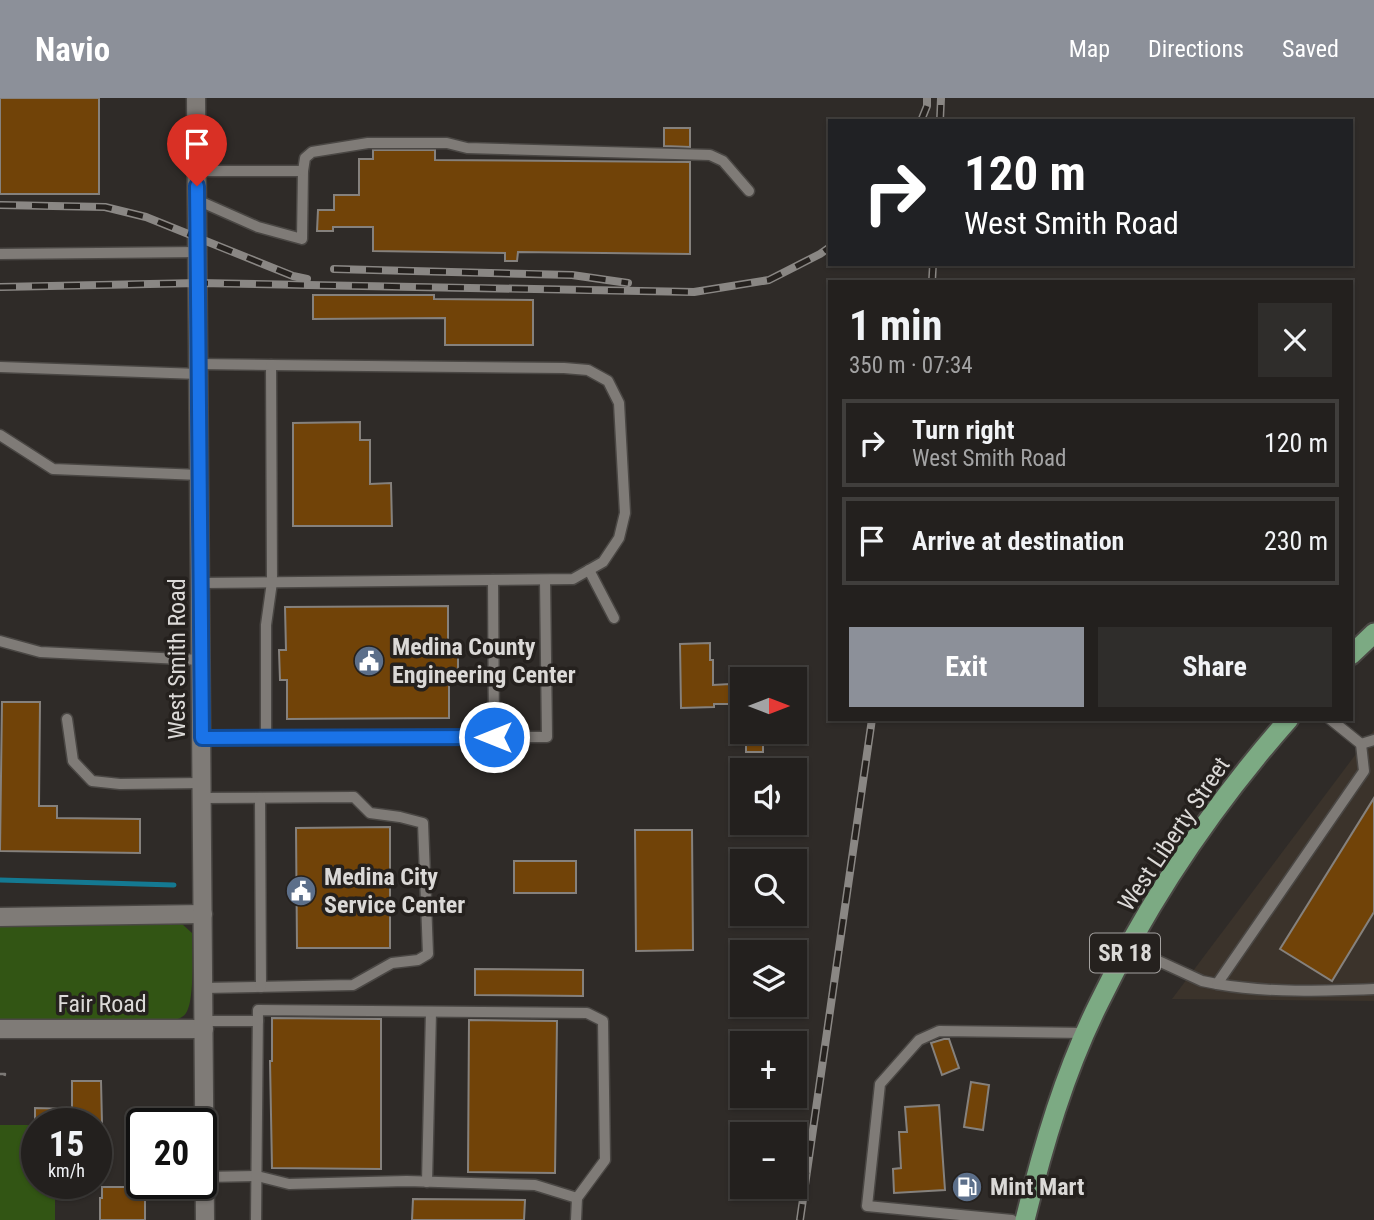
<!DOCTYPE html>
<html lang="en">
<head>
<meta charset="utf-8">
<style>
	:root { --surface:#23201e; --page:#2f2d2b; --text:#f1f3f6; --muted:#a3a3a4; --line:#403e3c; --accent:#8c9099 }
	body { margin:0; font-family:"Roboto Condensed",sans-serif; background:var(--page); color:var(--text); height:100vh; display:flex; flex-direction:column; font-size:26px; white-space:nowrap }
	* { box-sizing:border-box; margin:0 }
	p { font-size:23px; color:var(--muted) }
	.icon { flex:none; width:38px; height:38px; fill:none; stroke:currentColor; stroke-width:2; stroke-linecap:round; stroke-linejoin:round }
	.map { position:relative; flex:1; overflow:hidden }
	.drawer { position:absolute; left:828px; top:182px; width:525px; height:441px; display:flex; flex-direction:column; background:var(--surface); border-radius:0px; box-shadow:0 2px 5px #0004,0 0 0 2px var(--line) }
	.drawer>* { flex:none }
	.top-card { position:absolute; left:828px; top:21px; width:525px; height:147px; border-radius:0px; box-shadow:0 2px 5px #0004,0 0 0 2px var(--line); background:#202124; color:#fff; overflow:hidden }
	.needle { width:46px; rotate:90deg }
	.buttons { position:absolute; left:730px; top:569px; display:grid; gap:14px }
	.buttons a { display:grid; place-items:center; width:77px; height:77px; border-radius:0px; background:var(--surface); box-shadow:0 2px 5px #0004,0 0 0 2px var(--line); font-size:35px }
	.speed { position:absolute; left:21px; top:1010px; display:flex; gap:14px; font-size:35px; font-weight:700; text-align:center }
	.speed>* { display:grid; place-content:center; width:91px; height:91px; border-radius:50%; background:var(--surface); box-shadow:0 2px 5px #0004,0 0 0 2px var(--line); line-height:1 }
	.speed small { font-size:18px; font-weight:400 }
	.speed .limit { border:4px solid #111; border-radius:10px; background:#fff; color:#111 }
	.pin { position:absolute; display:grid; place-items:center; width:60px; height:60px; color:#fff; margin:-72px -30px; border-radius:50% 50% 50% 0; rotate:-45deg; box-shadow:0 0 7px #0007 }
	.pin .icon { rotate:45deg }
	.me { position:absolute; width:77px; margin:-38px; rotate:270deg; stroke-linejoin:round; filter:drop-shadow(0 0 5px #0008) }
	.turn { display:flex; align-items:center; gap:24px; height:147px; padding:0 21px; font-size:32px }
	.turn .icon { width:91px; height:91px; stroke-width:2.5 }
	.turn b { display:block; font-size:49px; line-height:60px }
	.round { display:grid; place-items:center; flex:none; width:74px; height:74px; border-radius:0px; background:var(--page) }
	.head { display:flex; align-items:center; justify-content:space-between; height:119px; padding:0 21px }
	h1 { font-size:42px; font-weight:700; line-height:52px }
	.action { display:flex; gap:14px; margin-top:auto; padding:14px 21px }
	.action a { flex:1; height:80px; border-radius:0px; background:var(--accent); color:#fff; font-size:28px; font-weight:700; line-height:80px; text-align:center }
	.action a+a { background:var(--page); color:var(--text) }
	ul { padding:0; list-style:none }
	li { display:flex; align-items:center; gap:21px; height:88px; margin:0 14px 10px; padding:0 7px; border:4px solid var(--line); border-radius:0px }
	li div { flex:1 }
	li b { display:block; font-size:26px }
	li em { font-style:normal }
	header { display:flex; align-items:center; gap:42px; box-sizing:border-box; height:98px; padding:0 35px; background:var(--accent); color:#fff }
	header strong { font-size:33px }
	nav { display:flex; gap:38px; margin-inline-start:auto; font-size:24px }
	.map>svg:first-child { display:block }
</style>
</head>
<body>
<header>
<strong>Navio</strong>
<nav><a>Map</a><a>Directions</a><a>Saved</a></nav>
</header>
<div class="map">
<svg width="1374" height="1122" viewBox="0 0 1374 1122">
	<rect width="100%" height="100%" fill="#2f2b28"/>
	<path fill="#3b332b" d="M1374 632V903L1172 901Z"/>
	<g fill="#325514">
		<path d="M167 824 182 826 192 835C192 852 195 902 186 915 183 920 177 921 171 923H0V828Z"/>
		<path d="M0 1027H37V1085H55V1122H0Z"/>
	</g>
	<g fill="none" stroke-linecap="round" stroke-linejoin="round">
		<path stroke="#147992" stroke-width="5" d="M0 782 174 787"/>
	</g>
	<g fill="#714308" stroke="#85817d" stroke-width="2">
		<rect x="0" y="0" width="99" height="96"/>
		<path d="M664 30H690V49L664 48Z"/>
		<path d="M373 52H435V62L690 64V156L518 154 517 163H505V155L373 153V129H333V133H317L318 112H334V97H359V61H373Z"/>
		<path d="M313 197H434V201L533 202V247H445V220L313 221Z"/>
		<path d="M360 324V342H370V386L391 385 392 428H293V325Z"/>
		<path d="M448 508V549H454V555H458V571H453V577H449V620L287 621V582H280L279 552H286L285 509Z"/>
		<path d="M710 545V562H713V587L730 586 731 606H714V609L681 610 680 546Z"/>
		<path d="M2 604H40L39 708H57V720L140 721V755L0 753Z"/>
		<rect x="746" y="635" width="17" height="19"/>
		<path d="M1374 700V814L1332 883 1280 851Z"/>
		<path d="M390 729V850H297L296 730Z"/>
		<path d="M635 732H692L693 852 636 853Z"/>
		<rect x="514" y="763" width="62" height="32"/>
		<path d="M475 871 583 872V898L475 897Z"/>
		<path d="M272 920 381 921V1071L272 1070 270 963H272Z"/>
		<path d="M469 922 557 923 555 1075 468 1074Z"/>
		<path d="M944 941H949L959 970 942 977 931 945Z"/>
		<path d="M72 983H101L102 1026 35 1024V1010L72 1011Z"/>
		<path d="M971 984 989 987 983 1032 964 1029Z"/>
		<path d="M939 1007 945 1092 894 1095 893 1071 901 1070 899 1034H907L905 1009Z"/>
		<path d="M102 1089H145V1122H100V1100H102Z"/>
		<path d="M413 1101 525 1102 524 1122H412Z"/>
	</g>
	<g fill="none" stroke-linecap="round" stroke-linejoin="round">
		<g stroke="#4a4744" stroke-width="13">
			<g id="service">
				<path d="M197 73H303L302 141 258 129 197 102"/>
				<path d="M303 73 305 60 312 54 368 45H447L467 50 710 57 723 63 749 93"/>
				<path d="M0 156 198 154"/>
				<path d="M199 266 271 267 272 484 266 527V641"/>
				<path d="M0 269 199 276"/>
				<path d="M0 337 53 371 200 377"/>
				<path d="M589 472 614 520"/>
				<path d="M493 482 494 639"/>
				<path d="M201 485 573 481 603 464 619 440 625 415 619 305 608 283 588 272 564 270 271 267"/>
				<path d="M0 543 40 554 201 562"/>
				<path d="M67 621 73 663 92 683 120 686 202 685"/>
				<path d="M202 640 547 639 545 482"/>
				<path d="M1361 646 1374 642"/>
				<path d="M202 700 354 699 370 715 400 719 423 725 428 856 418 862 392 865 353 887 204 890"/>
				<path d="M260 700 261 889"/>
				<path d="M1128 849 1202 883 1217 886 1364 673 1361 646 1330 621"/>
				<path d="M1217 886C1268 895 1322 893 1374 891"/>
				<path d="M204 923H258"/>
				<path d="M205 1079 257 1078 289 1086 407 1083 535 1087 577 1100"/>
				<path d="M427 1084 431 914"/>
				<path d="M256 1122 258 912 587 915 603 923 605 1062 577 1100 576 1122"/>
				<path d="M1012 1122 867 1108 880 986 919 942 939 933 1085 935"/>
			</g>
		</g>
		<g stroke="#4a4744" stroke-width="21">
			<g id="minor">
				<path d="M0 819 203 816"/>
				<path d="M0 931H204"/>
			</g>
		</g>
		<g stroke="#4a4744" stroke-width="21">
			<path id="tertiary" d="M196 0 205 1122"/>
		</g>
		<g stroke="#4a4744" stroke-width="23">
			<g id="trunk">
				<path d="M1351 557 1374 535"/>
				<path d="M1025 1122C1043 1048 1065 973 1099 905 1149 802 1213 707 1289 621"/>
			</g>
		</g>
		<path stroke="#7b7875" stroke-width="2.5" stroke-dasharray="7 3.5" stroke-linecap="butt" d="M0 976H5L4 980"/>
		<use href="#service" stroke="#7f7b77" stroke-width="10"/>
		<use href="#minor" stroke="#7f7b77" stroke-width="18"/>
		<use href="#tertiary" stroke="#7f7b77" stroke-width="18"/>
		<use href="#trunk" stroke="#7caa83" stroke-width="19"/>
		<g stroke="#8a8784" stroke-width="8">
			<g id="rail">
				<path d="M921 23 927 8V0"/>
				<path d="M940 23 941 0"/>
				<path d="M0 107 105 109 146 119 293 178 307 181"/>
				<path d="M334 171 572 177 628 185"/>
				<path d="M932 184 933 166"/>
				<path d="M0 189 199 185 694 194 769 182 820 156 830 149"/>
				<path d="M800 1122 872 621"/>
			</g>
		</g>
		<use href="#rail" stroke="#25211e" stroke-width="5" stroke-dasharray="16" stroke-linecap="butt"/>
	</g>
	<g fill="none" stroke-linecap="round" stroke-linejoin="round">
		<g stroke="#114b97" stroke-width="18">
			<path id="route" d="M197 88 202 640 494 639"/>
		</g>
		<use href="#route" stroke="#1a73e8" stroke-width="12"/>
	</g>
	<defs>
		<g id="civic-disc" transform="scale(1.575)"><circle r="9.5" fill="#5c6f8a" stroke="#25211e"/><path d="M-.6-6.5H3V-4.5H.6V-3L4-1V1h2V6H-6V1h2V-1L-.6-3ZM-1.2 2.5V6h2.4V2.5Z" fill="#fff"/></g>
		<g id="fuel-disc" transform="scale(1.575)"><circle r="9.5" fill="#5c6f8a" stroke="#25211e"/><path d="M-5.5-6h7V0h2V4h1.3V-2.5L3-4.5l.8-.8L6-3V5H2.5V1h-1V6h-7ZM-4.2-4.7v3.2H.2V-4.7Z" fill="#fff"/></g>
	</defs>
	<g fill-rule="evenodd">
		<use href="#civic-disc" x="369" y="563"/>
		<use href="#civic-disc" x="301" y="793"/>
		<use href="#fuel-disc" x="967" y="1089"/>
	</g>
	<g text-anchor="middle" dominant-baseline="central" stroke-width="7" stroke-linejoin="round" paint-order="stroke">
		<rect fill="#25211e" stroke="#a4a2a0" stroke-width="2" x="1090" y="835.5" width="70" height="39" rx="5"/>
		<g font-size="23" font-weight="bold" fill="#dbd9d7">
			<text x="1125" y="855">SR 18</text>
		</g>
		<g font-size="24" font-weight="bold" fill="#dbd9d7" stroke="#25211e" text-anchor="start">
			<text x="392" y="549">Medina County<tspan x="392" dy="28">Engineering Center</tspan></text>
			<text x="324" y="779">Medina City<tspan x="324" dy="28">Service Center</tspan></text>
			<text x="990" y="1089">Mint Mart</text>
		</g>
		<g font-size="24" fill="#dbd9d7" stroke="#25211e">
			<text transform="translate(177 561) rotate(-90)">West Smith Road</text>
			<text transform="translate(1174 736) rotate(-56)">West Liberty Street</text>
			<text x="102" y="906">Fair Road</text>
		</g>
	</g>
</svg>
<div class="buttons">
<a><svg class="needle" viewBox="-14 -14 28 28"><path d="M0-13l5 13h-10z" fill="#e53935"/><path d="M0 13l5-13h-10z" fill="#a3a3a4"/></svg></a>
<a><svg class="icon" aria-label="sound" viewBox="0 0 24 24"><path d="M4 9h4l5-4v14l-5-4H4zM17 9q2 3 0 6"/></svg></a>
<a><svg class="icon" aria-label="search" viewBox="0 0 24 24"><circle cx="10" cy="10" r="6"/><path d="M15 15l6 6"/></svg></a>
<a><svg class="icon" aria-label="layers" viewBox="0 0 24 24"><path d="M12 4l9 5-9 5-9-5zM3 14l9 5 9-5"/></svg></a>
<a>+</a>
<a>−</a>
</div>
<div class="speed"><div>15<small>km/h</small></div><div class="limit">20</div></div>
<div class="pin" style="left:197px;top:88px;background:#d93025"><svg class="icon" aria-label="arrive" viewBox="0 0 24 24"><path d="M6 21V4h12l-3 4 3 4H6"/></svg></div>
<svg class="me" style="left:494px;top:639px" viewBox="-20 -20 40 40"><circle r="17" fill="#1a73e8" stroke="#fff" stroke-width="3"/><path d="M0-11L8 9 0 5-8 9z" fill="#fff"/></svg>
<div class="top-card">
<div class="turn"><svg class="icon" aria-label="right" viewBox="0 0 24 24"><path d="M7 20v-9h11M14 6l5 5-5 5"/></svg><div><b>120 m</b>West Smith Road</div></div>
</div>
<section class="drawer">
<div class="head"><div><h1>1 min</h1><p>350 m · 07:34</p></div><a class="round"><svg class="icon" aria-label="close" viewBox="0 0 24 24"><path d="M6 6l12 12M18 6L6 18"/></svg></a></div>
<ul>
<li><svg class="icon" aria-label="right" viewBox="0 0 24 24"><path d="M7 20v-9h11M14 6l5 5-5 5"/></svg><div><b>Turn right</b><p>West Smith Road</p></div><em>120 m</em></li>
<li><svg class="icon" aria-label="arrive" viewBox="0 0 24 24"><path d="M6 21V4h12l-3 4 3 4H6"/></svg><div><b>Arrive at destination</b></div><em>230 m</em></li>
</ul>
<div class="action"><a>Exit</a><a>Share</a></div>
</section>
</div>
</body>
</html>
